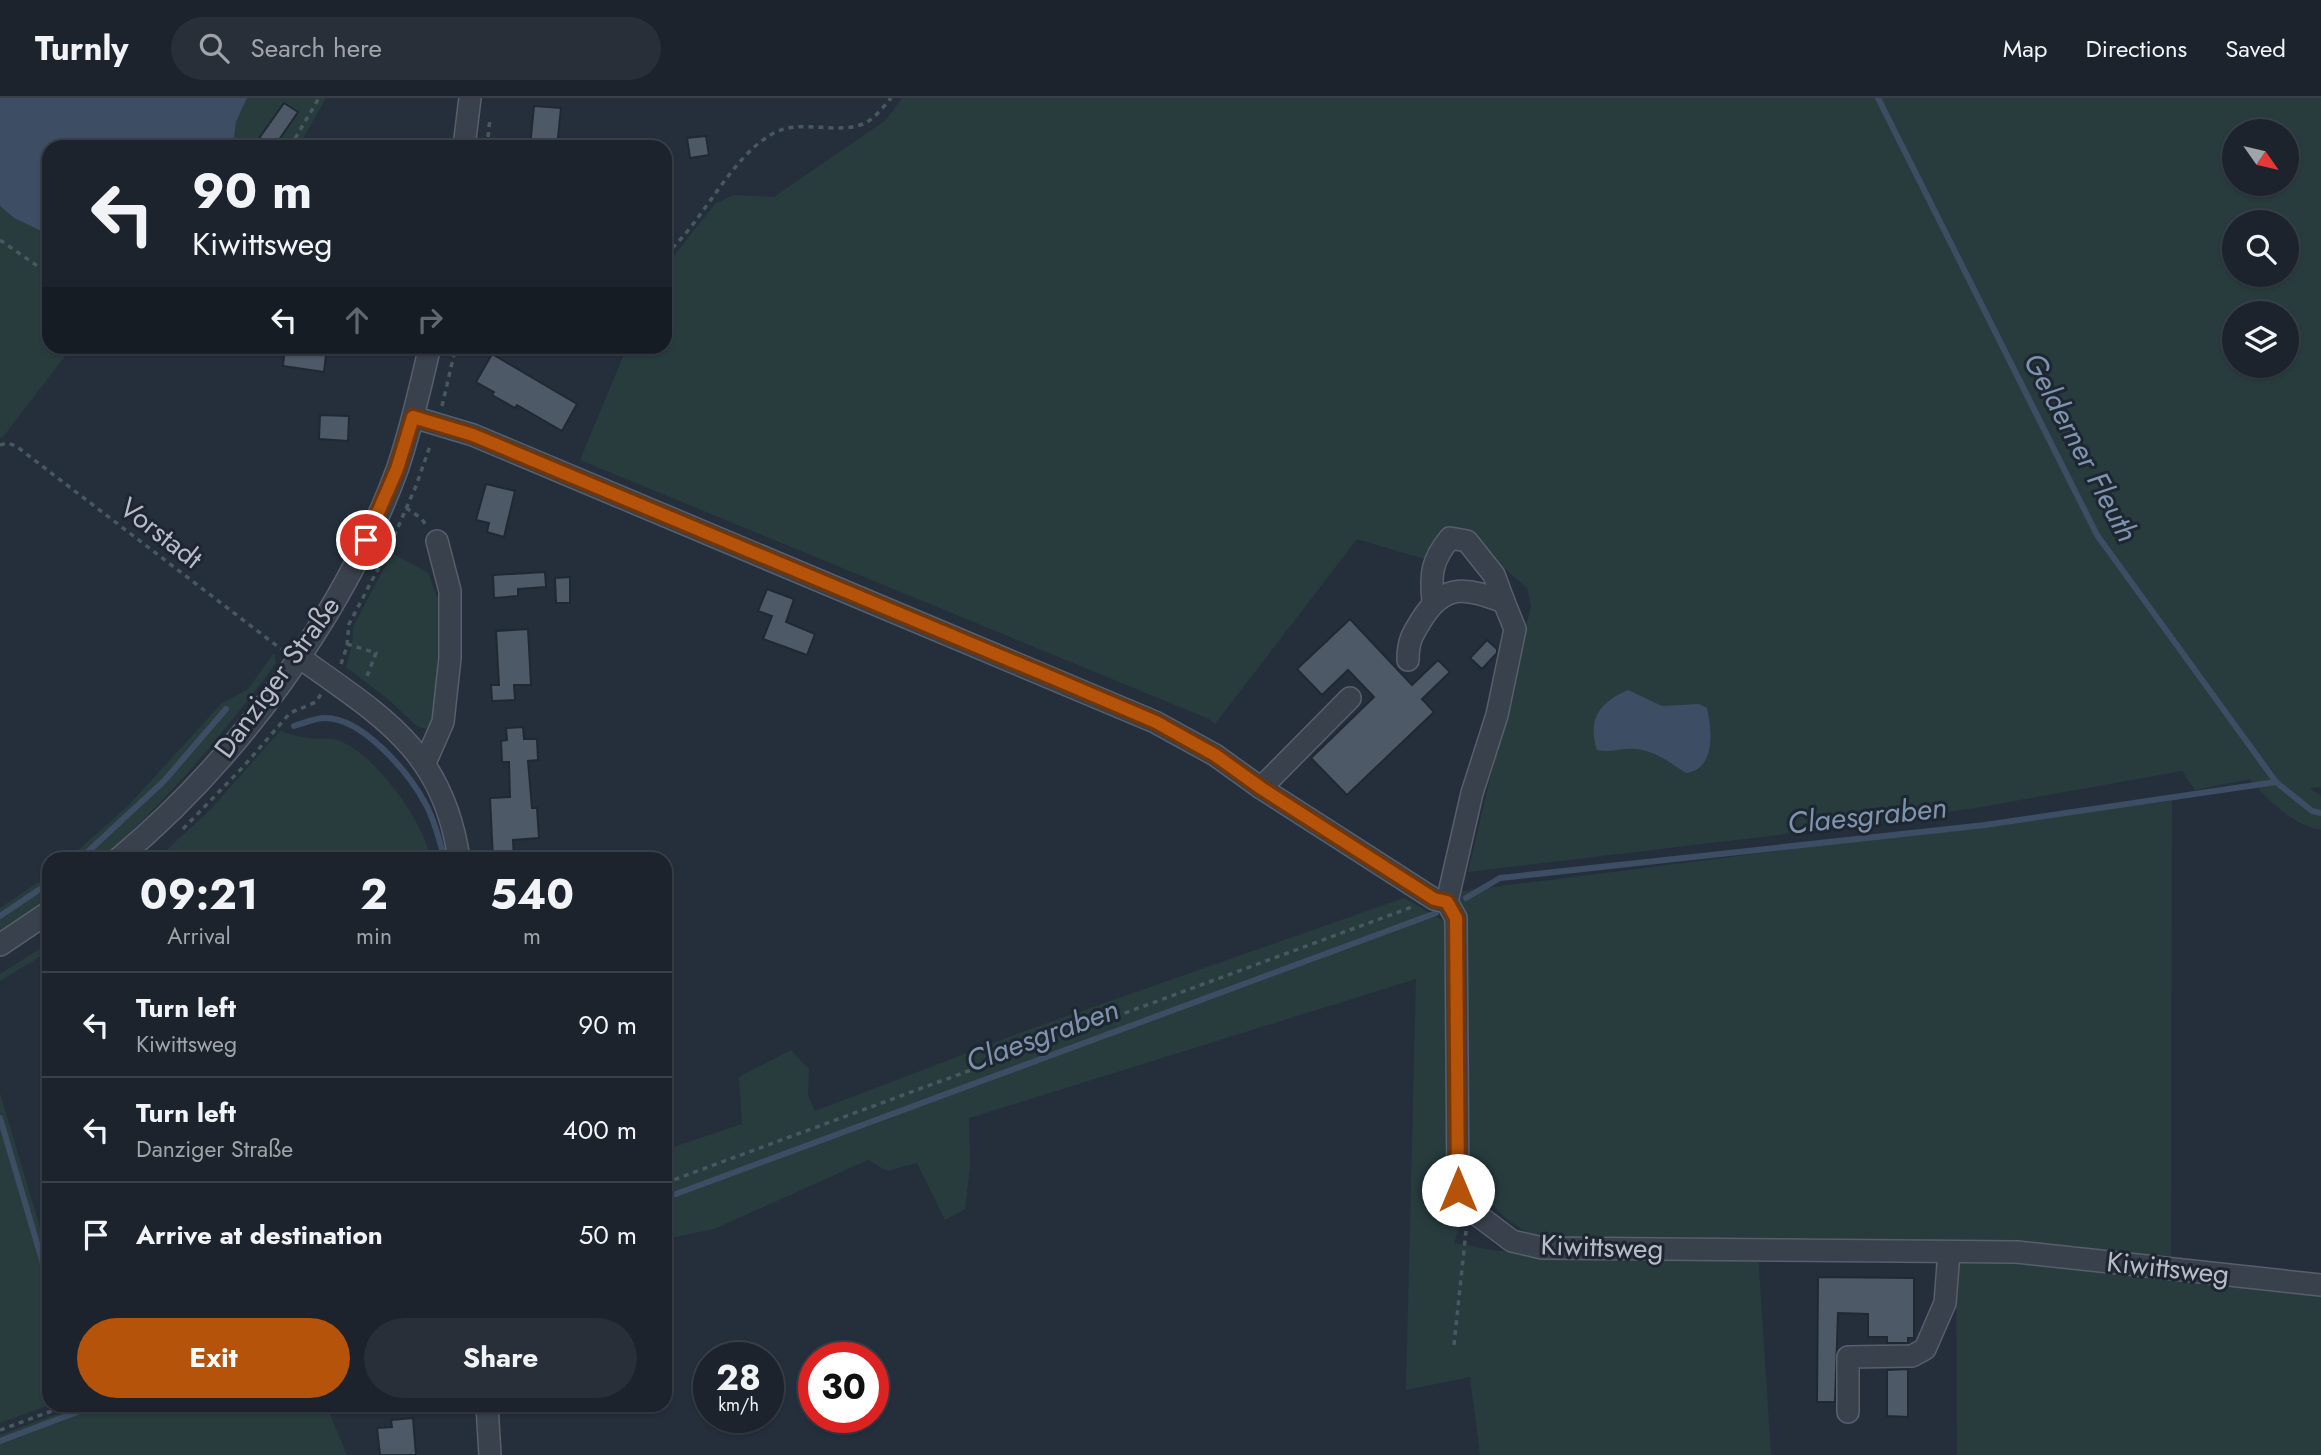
<!DOCTYPE html>
<html lang="en">
<head>
<meta charset="utf-8">
<style>
	:root { --surface:#1c232d; --page:#292f39; --text:#f1f3f6; --muted:#a0a4aa; --line:#3a4049; --accent:#b45309 }
	body { margin:0; font-family:Jost,sans-serif; background:var(--page); color:var(--text); height:100vh; display:flex; flex-direction:column; font-size:26px; white-space:nowrap }
	* { box-sizing:border-box; margin:0 }
	p { font-size:23px; color:var(--muted) }
	.icon { flex:none; width:38px; height:38px; fill:none; stroke:currentColor; stroke-width:2; stroke-linecap:round; stroke-linejoin:round }
	.map { position:relative; flex:1; overflow:hidden }
	.drawer { position:absolute; left:42px; top:754px; width:630px; height:560px; display:flex; flex-direction:column; background:var(--surface); border-radius:21px; box-shadow:0 2px 5px #0004,0 0 0 2px var(--line) }
	.drawer>* { flex:none }
	.banner { position:absolute; left:42px; top:42px; width:630px; height:214px; border-radius:21px; box-shadow:0 2px 5px #0004,0 0 0 2px var(--line); background:#1c232d; color:var(--text); overflow:hidden }
	.needle { width:46px; rotate:124deg }
	.tools { position:absolute; left:2222px; top:21px; display:grid; gap:14px }
	.tools a { display:grid; place-items:center; width:77px; height:77px; border-radius:50%; background:var(--surface); box-shadow:0 2px 5px #0004,0 0 0 2px var(--line); font-size:35px }
	.speed { position:absolute; left:693px; top:1244px; display:flex; gap:14px; font-size:35px; font-weight:700; text-align:center }
	.speed>* { display:grid; place-content:center; width:91px; height:91px; border-radius:50%; background:var(--surface); box-shadow:0 2px 5px #0004,0 0 0 2px var(--line); line-height:1 }
	.speed small { font-size:18px; font-weight:400 }
	.speed .limit { border:10px solid #d22; background:#fff; color:#111 }
	.pin { position:absolute; display:grid; place-items:center; width:60px; height:60px; color:#fff; margin:-30px; border:4px solid #fff; border-radius:50%; box-shadow:0 2px 7px #0007 }
	.me { position:absolute; width:77px; margin:-38px; rotate:0deg; stroke-linejoin:round; filter:drop-shadow(0 0 5px #0008) }
	.turn { display:flex; align-items:center; gap:24px; height:147px; padding:0 35px; font-size:32px }
	.turn .icon { width:91px; height:91px; stroke-width:2.5 }
	.turn b { display:block; font-size:49px; line-height:60px }
	.lanes { display:flex; align-items:center; height:66px; padding:0 35px; background:#0003; justify-content:center; gap:35px; direction:ltr }
	.lanes .off { opacity:.35 }
	.eta { display:flex; justify-content:space-evenly; align-items:center; height:119px; text-align:center }
	.eta b { font-size:42px; font-weight:700; line-height:49px }
	.primary-button { display:flex; gap:14px; margin-top:auto; padding:14px 35px }
	.primary-button a { flex:1; height:80px; border-radius:42px; background:var(--accent); color:#fff; font-size:28px; font-weight:700; line-height:80px; text-align:center }
	.primary-button a+a { background:var(--page); color:var(--text) }
	ul { padding:0; list-style:none }
	li { display:flex; align-items:center; gap:21px; height:105px; padding:0 35px; border-top:2px solid var(--line) }
	li div { flex:1 }
	li b { display:block; font-size:26px }
	li em { font-style:normal }
	header { display:flex; align-items:center; gap:42px; box-sizing:border-box; height:98px; padding:0 35px; background:var(--surface); border-bottom:2px solid var(--line) }
	header strong { font-size:33px }
	nav { display:flex; gap:38px; margin-inline-start:auto; font-size:24px }
	.search { width:490px; height:63px; background:var(--page); display:flex; align-items:center; gap:18px; box-sizing:border-box; padding:0 24px; border-radius:38px; color:var(--muted); font-size:26px }
	.map>svg:first-child { display:block }
</style>
</head>
<body>
<header>
<strong>Turnly</strong>
<div class="search"><svg class="icon" aria-label="search" viewBox="0 0 24 24"><circle cx="10" cy="10" r="6"/><path d="M15 15l6 6"/></svg>Search here</div>
<nav><a>Map</a><a>Directions</a><a>Saved</a></nav>
</header>
<div class="map">
<svg width="2321" height="1357" viewBox="0 0 2321 1357">
	<rect width="100%" height="100%" fill="#252f3c"/>
	<g fill="#283c3e" fill-rule="evenodd">
		<path d="M247 0H326L298 49H233L236 24Z"/>
		<path d="M902 0H2321V689L2309 690 2321 698V732C2290 725 2270 704 2250 681L2195 692 2182 673 1981 709 1852 728 1468 774 1531 508 1527 490 1488 456 1439 441 1431 463 1357 441 1215 626 1209 621 580 362 627 249 665 248V169L715 106 733 97 774 99 886 22ZM2235 33H2287V86H2235ZM2235 124H2287V177H2235ZM2235 215H2287V268H2235Z"/>
		<path d="M0 108 14 120 49 137V248L72 249 2 340 0 339Z"/>
		<path d="M392 455 428 475 441 509 436 589V629L428 631 418 629 388 601 346 569 352 547 353 529Z"/>
		<path d="M274 555 276 565C223 636 168 702 102 761H68L128 708 221 606 248 591Z"/>
		<path d="M280 633C292 637 305 640 318 641 325 641 333 640 340 643 377 658 423 723 431 761H157L209 713Z"/>
		<path d="M2172 703 2171 1167 1540 1143 1507 1121 1460 1076 1454 794Z"/>
		<path d="M49 777V803L0 834V810Z"/>
		<path d="M1404 800 1444 823 1454 857 1451 1008 1460 1127 1454 1145 1497 1153 1758 1155 1771 1357H1480L1470 1279 1406 1292 1416 881 969 1020 970 1069 965 1111 945 1122 917 1065 887 1073 868 1062 714 1131 665 1141V1052L742 1026 739 979 791 952 809 971 808 998 815 1013 1025 933Z"/>
		<path d="M49 845V853L0 883V876Z"/>
		<path d="M0 995 49 1160V1307L0 1325Z"/>
		<path d="M1956 1155 2321 1191V1357H1957Z"/>
		<path d="M81 1307H332L327 1309 347 1357H0V1337Z"/>
	</g>
	<g fill="#3c4d64">
		<path d="M0 0H247L236 24 233 49H49V137L14 120 0 108Z"/>
		<path d="M1628 592 1662 608 1699 606 1707 610C1712 632 1716 671 1686 675 1670 665 1656 653 1636 651 1622 650 1613 655 1597 652 1587 621 1600 604 1628 592Z"/>
	</g>
	<g fill="none" stroke-linecap="round" stroke-linejoin="round">
		<g stroke="#3c4d64" stroke-width="6">
			<path d="M1878 0 2097 437 2276 684 2312 713 2321 715"/>
			<path d="M294 628C304 625 315 620 325 620 363 620 409 675 425 705 435 722 439 743 445 761"/>
			<path d="M80 761 164 683 226 611"/>
			<path d="M1466 800 1500 780 1985 727 2276 684"/>
			<path d="M0 818 49 785"/>
			<path d="M0 1020 49 1186"/>
			<path d="M665 1100 1436 815"/>
			<path d="M0 1343 96 1307"/>
		</g>
	</g>
	<g fill="#4e5967" stroke="#202833" stroke-width="2">
		<path d="M284 5 298 14 274 49H253Z"/>
		<path d="M534 8 561 10 557 49H530Z"/>
		<path d="M706 38 709 57 690 60 687 40Z"/>
		<path d="M285 248H327L324 274 283 268Z"/>
		<path d="M492 256 577 306 562 333 517 307 515 310 492 297 494 294 476 284Z"/>
		<path d="M320 317 349 318 348 343 319 341Z"/>
		<path d="M486 386 515 393 504 439 487 434 489 425 476 422Z"/>
		<path d="M545 474 546 489 518 491V498L494 500 493 477Z"/>
		<path d="M570 479V505H556L555 480Z"/>
		<path d="M767 491 794 501 786 524 815 536 807 557 763 541 772 518 758 513Z"/>
		<path d="M1350 521 1412 587 1438 562 1450 574 1422 601 1434 614 1347 697 1311 660 1374 599 1348 572 1322 597 1297 571Z"/>
		<path d="M528 531 531 587H514L515 602 492 603 491 587H499L496 533Z"/>
		<path d="M1487 542 1497 551V555L1482 571 1470 560Z"/>
		<path d="M523 629 524 641H537L538 662 528 663 532 710H537L539 740 513 742 514 761H493L490 700 510 699 509 664H502L501 643 507 642 506 630Z"/>
		<path d="M1818 1179 1914 1180V1240H1908V1245H1887V1239H1868V1216L1838 1215 1835 1304H1817Z"/>
		<path d="M1908 1271V1319L1887 1318V1272Z"/>
		<path d="M413 1320 416 1357H380L377 1330 392 1329 391 1322Z"/>
	</g>
	<g fill="none" stroke-linecap="round" stroke-linejoin="round">
		<g stroke="#575f6a" stroke-width="24">
			<g id="minor">
				<path d="M464 49 470 0"/>
				<path d="M413 319 473 337 1155 624 1215 657 1261 690 1434 801 1447 804 1456 820 1458 1092 1468 1110 1512 1143 1542 1150 2017 1154 2321 1187"/>
				<path d="M1433 504C1430 475 1432 462 1450 440L1467 443 1494 477 1504 504"/>
				<path d="M299 559C381 618 443 651 459 761"/>
				<path d="M1408 562C1408 543 1412 537 1422 521 1445 484 1468 490 1504 504L1515 531 1497 617 1472 695 1447 804"/>
				<path d="M425 665 443 624 450 560V493L437 443"/>
				<path d="M1261 690 1350 600"/>
				<path d="M118 761C237 662 343 518 397 372 411 332 420 290 430 248"/>
				<path d="M0 847 49 814"/>
				<path d="M487 1307 490 1357"/>
				<path d="M1848 1314V1259L1912 1258 1925 1251 1945 1205 1949 1154"/>
			</g>
		</g>
		<g stroke="#47595c" stroke-width="3.5" stroke-dasharray="5 5" stroke-linecap="butt">
			<path d="M290 49 319 0"/>
			<path d="M487 49 490 20"/>
			<path d="M0 142 49 176"/>
			<path d="M665 157C704 123 729 61 772 36 800 20 834 37 863 26 875 21 883 9 891 0"/>
			<path d="M442 308 456 248"/>
			<path d="M0 347 7 345 16 348 281 551"/>
			<path d="M406 410 421 420 426 427"/>
			<path d="M347 546 376 555 366 581"/>
			<path d="M341 566 347 548 349 526 388 452 416 388 431 345"/>
			<path d="M183 731 243 669 290 615 316 604 321 596"/>
			<path d="M665 1085 1412 809"/>
			<path d="M1454 1247 1466 1133"/>
			<path d="M0 1332 68 1307"/>
		</g>
		<use href="#minor" stroke="#39414c" stroke-width="21"/>
	</g>
	<g fill="none" stroke-linecap="round" stroke-linejoin="round">
		<g stroke="#753606" stroke-width="18">
			<path id="route" d="M366 442 397 371 413 319 473 337 1060 583 1156 624 1215 657 1261 690 1434 801 1447 804 1456 820 1458 1092"/>
		</g>
		<use href="#route" stroke="#b45309" stroke-width="12"/>
	</g>
	<g text-anchor="middle" dominant-baseline="central" stroke-width="6" stroke-linejoin="round" paint-order="stroke">
		<g font-size="28" fill="#b5bcc7" stroke="#1e2631">
			<text transform="translate(161 435) rotate(38)">Vorstadt</text>
			<text transform="translate(277 579) rotate(-54)">Danziger Straße</text>
			<text transform="translate(1602 1149) rotate(2)">Kiwittsweg</text>
			<text transform="translate(2168 1170) rotate(6)">Kiwittsweg</text>
		</g>
		<g font-size="30" font-style="italic" fill="#7e93ad" stroke="#1e2631">
			<text transform="translate(2081 349) rotate(62)">Gelderner Fleuth</text>
			<text transform="translate(1867 717) rotate(-6)">Claesgraben</text>
			<text transform="translate(1042 937) rotate(-20)">Claesgraben</text>
		</g>
	</g>
</svg>
<div class="tools">
<a><svg class="needle" viewBox="-14 -14 28 28"><path d="M0-13l5 13h-10z" fill="#e53935"/><path d="M0 13l5-13h-10z" fill="#a0a4aa"/></svg></a>
<a><svg class="icon" aria-label="search" viewBox="0 0 24 24"><circle cx="10" cy="10" r="6"/><path d="M15 15l6 6"/></svg></a>
<a><svg class="icon" aria-label="layers" viewBox="0 0 24 24"><path d="M12 4l9 5-9 5-9-5zM3 14l9 5 9-5"/></svg></a>
</div>
<div class="speed"><div>28<small>km/h</small></div><div class="limit">30</div></div>
<div class="pin" style="left:366px;top:442px;background:#d93025"><svg class="icon" aria-label="arrive" viewBox="0 0 24 24"><path d="M6 21V4h12l-3 4 3 4H6"/></svg></div>
<svg class="me" style="left:1458px;top:1092px" viewBox="-20 -20 40 40"><circle r="19" fill="#fff"/><path d="M0-13L10 11 0 6-10 11z" fill="#b45309"/></svg>
<div class="banner">
<div class="turn"><svg class="icon" aria-label="left" viewBox="0 0 24 24"><path d="M17 20v-9H6M10 6l-5 5 5 5"/></svg><div><b>90 m</b>Kiwittsweg</div></div>
<div class="lanes"><svg class="icon" aria-label="left" viewBox="0 0 24 24"><path d="M17 20v-9H6M10 6l-5 5 5 5"/></svg><svg class="icon off" aria-label="ahead" viewBox="0 0 24 24"><path d="M12 20V5M6 11l6-6 6 6"/></svg><svg class="icon off" aria-label="right" viewBox="0 0 24 24"><path d="M7 20v-9h11M14 6l5 5-5 5"/></svg></div>
</div>
<section class="drawer">
<div class="eta">
<div><b>09:21</b><p>Arrival</p></div>
<div><b>2</b><p>min</p></div>
<div><b>540</b><p>m</p></div>
</div>
<ul>
<li><svg class="icon" aria-label="left" viewBox="0 0 24 24"><path d="M17 20v-9H6M10 6l-5 5 5 5"/></svg><div><b>Turn left</b><p>Kiwittsweg</p></div><em>90 m</em></li>
<li><svg class="icon" aria-label="left" viewBox="0 0 24 24"><path d="M17 20v-9H6M10 6l-5 5 5 5"/></svg><div><b>Turn left</b><p>Danziger Straße</p></div><em>400 m</em></li>
<li><svg class="icon" aria-label="arrive" viewBox="0 0 24 24"><path d="M6 21V4h12l-3 4 3 4H6"/></svg><div><b>Arrive at destination</b></div><em>50 m</em></li>
</ul>
<div class="primary-button"><a>Exit</a><a>Share</a></div>
</section>
</div>
</body>
</html>
